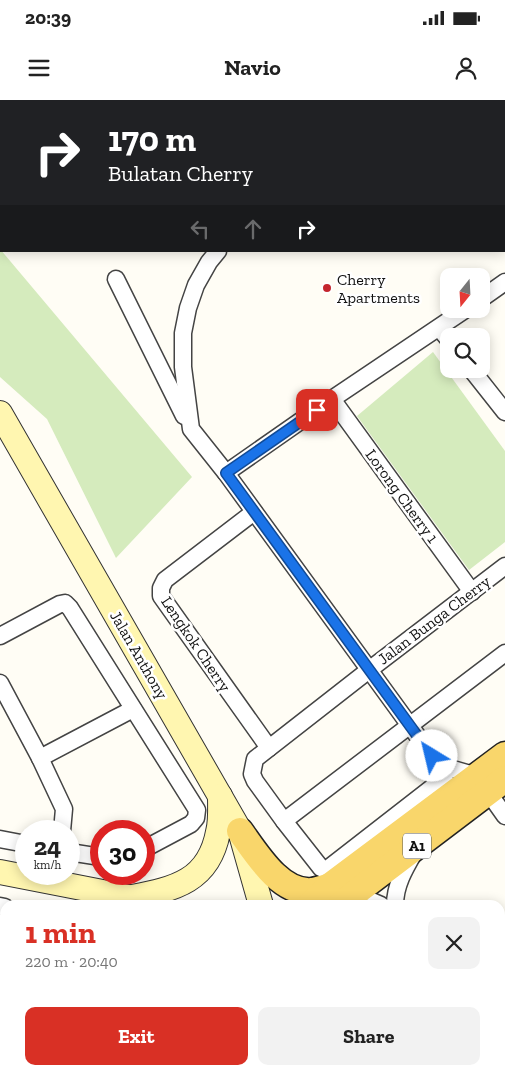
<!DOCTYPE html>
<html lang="en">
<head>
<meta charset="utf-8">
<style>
	:root { --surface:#fff; --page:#f2f2f2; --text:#222; --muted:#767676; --accent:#d93025 }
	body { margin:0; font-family:"Zilla Slab",serif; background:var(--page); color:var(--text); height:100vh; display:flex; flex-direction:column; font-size:19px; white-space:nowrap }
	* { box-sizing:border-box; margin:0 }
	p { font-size:16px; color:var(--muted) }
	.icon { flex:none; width:28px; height:28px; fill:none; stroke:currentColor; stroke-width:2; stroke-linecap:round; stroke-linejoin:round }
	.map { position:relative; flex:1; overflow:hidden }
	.details { position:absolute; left:0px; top:800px; width:505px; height:175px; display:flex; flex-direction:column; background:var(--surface); border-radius:15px 15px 0 0; box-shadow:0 2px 12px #0003 }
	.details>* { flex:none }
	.top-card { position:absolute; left:0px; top:0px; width:505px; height:152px; box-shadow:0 2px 12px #0003; background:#202124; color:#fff; overflow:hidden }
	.needle { width:32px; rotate:198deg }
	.fabs { position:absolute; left:440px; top:168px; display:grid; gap:10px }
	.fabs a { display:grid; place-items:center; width:50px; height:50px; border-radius:10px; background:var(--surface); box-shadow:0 2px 12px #0003; font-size:25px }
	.speed { position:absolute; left:15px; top:720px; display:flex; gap:10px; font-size:25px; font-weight:700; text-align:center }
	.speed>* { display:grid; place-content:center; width:65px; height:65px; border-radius:50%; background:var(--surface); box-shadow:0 2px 12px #0003; line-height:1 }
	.speed small { font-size:12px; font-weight:400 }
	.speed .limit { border:8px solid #d22; background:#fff; color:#111 }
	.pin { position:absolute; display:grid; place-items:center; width:42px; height:42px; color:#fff; margin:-21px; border-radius:10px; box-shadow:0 2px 8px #0006 }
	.me { position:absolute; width:55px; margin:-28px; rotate:324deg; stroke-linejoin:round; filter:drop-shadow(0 0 4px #0008) }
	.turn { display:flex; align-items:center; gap:18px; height:105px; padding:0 25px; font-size:22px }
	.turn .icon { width:65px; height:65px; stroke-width:2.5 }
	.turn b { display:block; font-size:35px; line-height:42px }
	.lanes { display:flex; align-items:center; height:48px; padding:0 25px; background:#0003; justify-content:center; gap:25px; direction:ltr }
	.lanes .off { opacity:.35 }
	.round { display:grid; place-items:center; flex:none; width:52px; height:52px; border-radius:10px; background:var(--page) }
	.headline { display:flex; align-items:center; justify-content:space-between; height:85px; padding:0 25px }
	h1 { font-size:30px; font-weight:800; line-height:38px; color:var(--accent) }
	.primary-button { display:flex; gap:10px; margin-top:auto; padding:10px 25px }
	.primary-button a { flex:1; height:58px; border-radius:10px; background:var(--accent); color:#fff; font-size:20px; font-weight:800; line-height:58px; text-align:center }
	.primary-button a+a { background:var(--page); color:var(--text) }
	.status { display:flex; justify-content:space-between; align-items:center; height:35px; padding:0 25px; background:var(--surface); direction:ltr }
	.status svg { height:14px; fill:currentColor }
	header { display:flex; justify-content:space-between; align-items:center; height:65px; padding:0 25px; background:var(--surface); font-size:22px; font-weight:800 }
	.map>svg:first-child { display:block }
</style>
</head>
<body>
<div class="status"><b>20:39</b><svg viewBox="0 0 49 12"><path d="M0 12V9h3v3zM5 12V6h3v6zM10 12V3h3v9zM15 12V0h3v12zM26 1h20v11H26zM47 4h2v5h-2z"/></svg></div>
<header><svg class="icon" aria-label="menu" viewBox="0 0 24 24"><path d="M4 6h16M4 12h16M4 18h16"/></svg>Navio<svg class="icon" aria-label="person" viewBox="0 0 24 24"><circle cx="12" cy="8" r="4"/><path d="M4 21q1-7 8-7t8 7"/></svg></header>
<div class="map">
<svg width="505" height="975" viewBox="0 0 505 975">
	<rect width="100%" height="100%" fill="#fffdf5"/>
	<g fill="#d5ebbd">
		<path d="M0 149 192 377 116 458 47 319 0 277Z"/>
		<path d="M433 252 505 351V442L469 470 357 316Z"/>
		<path d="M369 970H486L487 975H372Z"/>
	</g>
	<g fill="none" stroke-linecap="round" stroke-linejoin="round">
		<g stroke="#444" stroke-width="19">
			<g id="street">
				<path d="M389 0 390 1"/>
				<path d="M442 1 444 0"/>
				<path d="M218 151 209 162 196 185 188 208 183 233V267L191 329 226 373 432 656C440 675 445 685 463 697"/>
				<path d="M116 179 184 316"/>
				<path d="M481 199 505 182"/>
				<path d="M439 228 449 240"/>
				<path d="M471 269 505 312"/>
				<path d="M332 299 472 492"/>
				<path d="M226 373 332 299 466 209"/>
				<path d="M254 412 165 480 161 488V496L269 648"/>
				<path d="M0 536 60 504 65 503 70 508 197 710 196 718 191 724 144 749"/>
				<path d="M0 583 40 658 64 709 62 731"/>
				<path d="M432 656 453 669 477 676"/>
				<path d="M40 658 133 609"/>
				<path d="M443 679 326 770 321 768 284 721 255 681 252 674 255 659 369 570 505 466"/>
				<path d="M488 692 505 716"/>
				<path d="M284 721 505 553"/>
				<path d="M0 739 26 744"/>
				<path d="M69 752 101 757"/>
				<path d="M350 798 374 802 381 805"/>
				<path d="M395 805C395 786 404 770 414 753"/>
				<path d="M0 806 5 807"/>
				<path d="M0 934 5 935"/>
				<path d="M500 956 505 967"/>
				<path d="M114 970V975"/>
				<path d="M203 975 208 970"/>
				<path d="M309 975 314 970"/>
			</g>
		</g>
		<g stroke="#333" stroke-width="26">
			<g id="secondary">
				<path d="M0 313 240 731 261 805"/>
				<path d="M0 772 128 797 156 805"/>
				<path d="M132 797C175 789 209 781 218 732 221 721 220 708 220 696"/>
			</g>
		</g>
		<g stroke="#222" stroke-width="29">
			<g id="primary">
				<path d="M240 731C256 753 280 794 312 791 318 790 324 788 330 786"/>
				<path d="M310 805 330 786 505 655"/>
				<path d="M341 805 360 789 505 679"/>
				<path d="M136 975 141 970"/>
				<path d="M159 975 164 970"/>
			</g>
		</g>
		<use href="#street" stroke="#fff" stroke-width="16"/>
		<use href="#secondary" stroke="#fff6b0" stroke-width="24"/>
		<use href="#primary" stroke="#f9d66b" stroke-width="26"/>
		<g stroke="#c4262e" stroke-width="4">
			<path d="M70 1 71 0"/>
			<path d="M89 1 90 0"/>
			<path d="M109 1 111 0"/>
			<path d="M141 1 143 0"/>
			<path d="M152 1 153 0"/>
			<path d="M0 58 1 57"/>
			<path d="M0 71 1 70"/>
			<path d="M0 86 1 85"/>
			<path d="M0 117 1 116"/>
			<path d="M0 126 1 125"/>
		</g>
	</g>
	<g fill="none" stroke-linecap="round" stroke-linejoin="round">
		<g stroke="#114b97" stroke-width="12">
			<path id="route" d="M317 310 226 373 432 656"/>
		</g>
		<use href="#route" stroke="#1a73e8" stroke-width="9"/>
	</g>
	<circle fill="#c4262e" stroke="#fff" stroke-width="2" cx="327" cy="188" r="5"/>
	<g text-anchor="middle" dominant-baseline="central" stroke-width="5" stroke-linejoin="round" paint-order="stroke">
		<rect fill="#fff" stroke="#585858" stroke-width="1" x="403" y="733.5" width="28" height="25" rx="4"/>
		<g font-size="15" font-weight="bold" fill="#111">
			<text x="417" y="746">A1</text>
		</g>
		<g font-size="16" fill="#111" stroke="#fff" text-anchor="start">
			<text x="337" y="179">Cherry<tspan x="337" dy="18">Apartments</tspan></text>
		</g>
		<g font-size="16" fill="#111" stroke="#fff">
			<text transform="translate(402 396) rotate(54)">Lorong Cherry 1</text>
			<text transform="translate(434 520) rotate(-37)">Jalan Bunga Cherry</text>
			<text transform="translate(196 544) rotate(56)">Lengkok Cherry</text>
			<text transform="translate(139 555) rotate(60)">Jalan Anthony</text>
		</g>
	</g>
</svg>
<div class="fabs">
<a><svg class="needle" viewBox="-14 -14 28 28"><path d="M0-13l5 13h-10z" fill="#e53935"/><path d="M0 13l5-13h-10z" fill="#767676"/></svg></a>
<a><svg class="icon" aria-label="search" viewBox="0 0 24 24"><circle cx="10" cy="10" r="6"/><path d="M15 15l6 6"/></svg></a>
</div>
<div class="speed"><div>24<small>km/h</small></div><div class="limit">30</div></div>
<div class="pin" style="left:317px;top:310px;background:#d93025"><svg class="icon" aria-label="arrive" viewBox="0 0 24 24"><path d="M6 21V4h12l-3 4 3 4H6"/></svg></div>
<svg class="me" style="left:432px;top:656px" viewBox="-20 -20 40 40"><circle r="19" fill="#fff"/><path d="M0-13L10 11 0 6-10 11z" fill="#1a73e8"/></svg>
<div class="top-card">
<div class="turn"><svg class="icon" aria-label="right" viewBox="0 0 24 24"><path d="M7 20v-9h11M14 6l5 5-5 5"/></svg><div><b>170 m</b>Bulatan Cherry</div></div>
<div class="lanes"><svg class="icon off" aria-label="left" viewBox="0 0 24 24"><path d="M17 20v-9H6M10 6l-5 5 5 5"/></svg><svg class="icon off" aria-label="ahead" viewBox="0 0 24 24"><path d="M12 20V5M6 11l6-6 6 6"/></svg><svg class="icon" aria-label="right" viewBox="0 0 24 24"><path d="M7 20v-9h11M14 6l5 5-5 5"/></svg></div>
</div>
<section class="details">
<div class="headline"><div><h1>1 min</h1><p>220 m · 20:40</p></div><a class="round"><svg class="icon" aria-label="close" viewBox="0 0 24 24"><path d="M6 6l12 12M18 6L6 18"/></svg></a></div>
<div class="primary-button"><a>Exit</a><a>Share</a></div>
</section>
</div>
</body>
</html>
